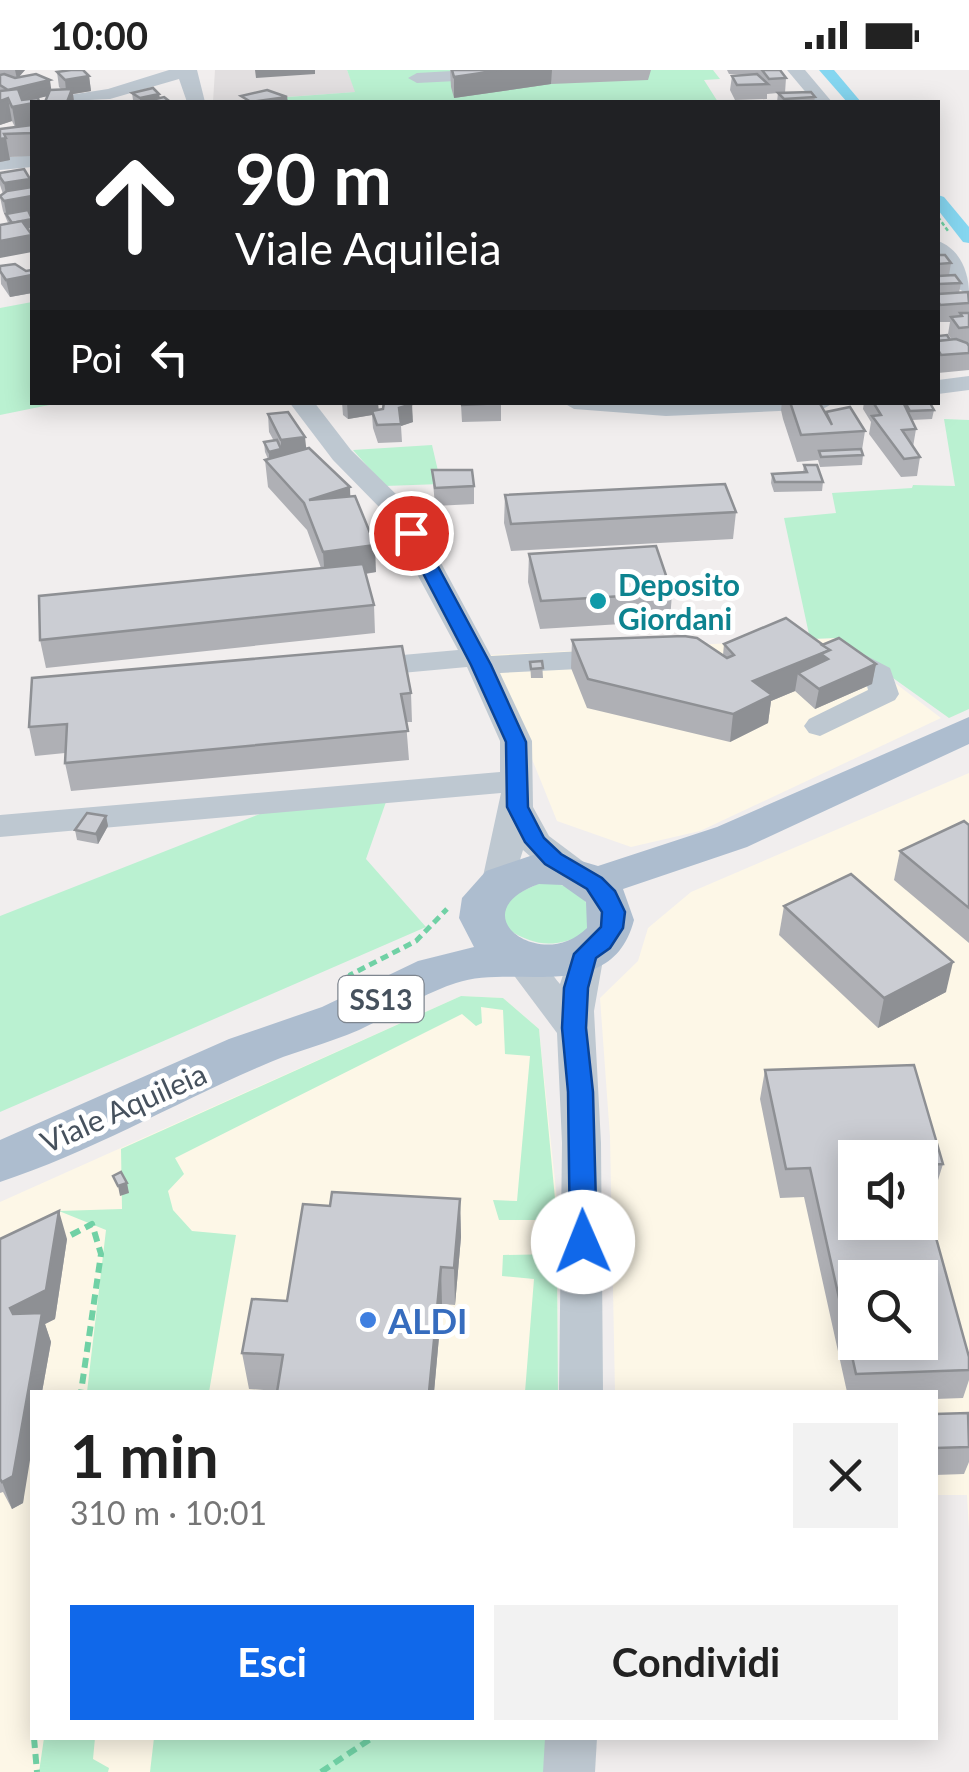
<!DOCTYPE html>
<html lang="it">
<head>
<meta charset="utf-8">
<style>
	:root { --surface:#fff; --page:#f2f2f2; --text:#222; --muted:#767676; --accent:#1068ea }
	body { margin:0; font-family:Lato,sans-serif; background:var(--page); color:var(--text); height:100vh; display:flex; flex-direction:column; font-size:38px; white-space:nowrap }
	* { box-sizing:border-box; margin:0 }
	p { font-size:32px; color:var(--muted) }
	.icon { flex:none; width:55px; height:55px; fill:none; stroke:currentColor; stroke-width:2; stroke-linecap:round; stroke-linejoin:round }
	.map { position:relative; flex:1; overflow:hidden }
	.side { position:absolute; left:30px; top:1320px; width:908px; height:350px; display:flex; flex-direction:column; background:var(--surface); border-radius:0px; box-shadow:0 5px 25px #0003 }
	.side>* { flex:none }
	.banner { position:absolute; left:30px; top:30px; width:910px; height:305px; border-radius:0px; box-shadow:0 5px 25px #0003; background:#202124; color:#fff; overflow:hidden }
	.buttons { position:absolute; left:838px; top:1070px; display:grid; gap:20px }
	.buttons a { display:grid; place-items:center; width:100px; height:100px; border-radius:0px; background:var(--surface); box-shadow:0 5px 25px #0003; font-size:50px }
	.pin { position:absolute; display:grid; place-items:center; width:85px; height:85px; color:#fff; margin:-42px; border:5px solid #fff; border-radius:50%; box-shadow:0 2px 10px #0007 }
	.me { position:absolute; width:110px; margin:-55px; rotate:359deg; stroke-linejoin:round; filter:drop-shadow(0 0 8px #0008) }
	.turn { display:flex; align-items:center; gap:35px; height:210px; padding:0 40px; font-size:45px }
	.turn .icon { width:130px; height:130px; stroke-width:2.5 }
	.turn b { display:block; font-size:70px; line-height:85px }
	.then { display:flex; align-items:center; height:95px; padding:0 40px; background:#0003; gap:20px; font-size:38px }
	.round { display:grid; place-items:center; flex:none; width:105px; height:105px; border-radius:0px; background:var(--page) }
	.headline { display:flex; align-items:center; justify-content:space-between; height:170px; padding:0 40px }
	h1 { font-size:60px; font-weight:700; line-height:75px }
	.cta { display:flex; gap:20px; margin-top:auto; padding:20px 40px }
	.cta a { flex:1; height:115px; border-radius:0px; background:var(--accent); color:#fff; font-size:40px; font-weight:700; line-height:115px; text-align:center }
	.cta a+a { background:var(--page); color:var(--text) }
	.status { display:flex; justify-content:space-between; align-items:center; height:70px; padding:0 50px; background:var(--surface); direction:ltr }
	.status svg { height:28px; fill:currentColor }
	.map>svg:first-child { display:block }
</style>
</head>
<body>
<div class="status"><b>10:00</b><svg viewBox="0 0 49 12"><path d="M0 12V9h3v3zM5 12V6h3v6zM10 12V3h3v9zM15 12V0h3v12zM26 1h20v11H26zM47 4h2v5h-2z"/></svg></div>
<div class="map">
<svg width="969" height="1702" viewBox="0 0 969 1702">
	<rect width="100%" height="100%" fill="#f1eeee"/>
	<g fill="#fdf7e7" fill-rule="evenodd">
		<path d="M836 568 941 648 700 761 631 777 557 751 490 585Z"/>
		<path d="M969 703V1460L967 1425H935V1322H615L610 1067 600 928 638 891 648 858 691 822ZM855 1088H920V1152H855ZM855 1208H920V1272H855Z"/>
		<path d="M461 926 503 928 539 959 557 1130 558 1322H32V1668H557L555 1702H0V1132Z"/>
	</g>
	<path fill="#e2dfe0" d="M215 0H347L356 22 213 32Z"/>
	<g fill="#baf1d1">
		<path d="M347 0H713L720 9 704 10 718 32H220L355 22Z"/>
		<path d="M32 232V332L59 333 0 345V238Z"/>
		<path d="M944 349 969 350V639L949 648 837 568 810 569 784 448 836 443 832 423 912 418 913 415 955 416Z"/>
		<path d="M432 375 441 414 385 416 353 380Z"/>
		<path d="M387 729 366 789 426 857 0 1042V846L270 740Z"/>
		<path d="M542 812C569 814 581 821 593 844L585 864C554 878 536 877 507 859L502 839 506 829Z"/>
		<path d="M461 926 503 928 539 959 557 1150H499L493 1130 517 1131 530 986 505 984 503 940 481 937 482 953 476 956 462 944 175 1088 184 1104 168 1121 173 1140 192 1161 236 1165 209 1322H87L106 1160 59 1141 122 1139 121 1079Z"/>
		<path d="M557 1184 558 1322H525L534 1209 502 1206 503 1185Z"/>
		<path d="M44 1668H95L93 1689 109 1698 108 1702H39Z"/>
		<path d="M154 1668H557L555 1702H150Z"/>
	</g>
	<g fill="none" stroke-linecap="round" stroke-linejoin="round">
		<g fill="#85d6f0" fill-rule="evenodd">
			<path d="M819 0H834L861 32H847Z"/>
			<path d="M938 125 944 127 969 157V173L963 172 938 140Z"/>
		</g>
		<path stroke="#70d1a5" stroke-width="2.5" stroke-dasharray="4 2.5" stroke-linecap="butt" d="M938 147 948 161"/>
		<path stroke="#70d1a5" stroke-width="5" stroke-dasharray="8 5" stroke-linecap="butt" d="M353 908 350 905 416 871 447 839"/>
		<g stroke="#70d1a5" stroke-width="6" stroke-dasharray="10 6" stroke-linecap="butt">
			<path d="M71 1165 92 1154 101 1184 81 1322"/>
			<path d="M34 1668 37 1702"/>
			<path d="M321 1702 372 1668"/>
		</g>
		<g fill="#bec8d1" fill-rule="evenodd">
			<path d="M169 0H197L205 32H187L179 9 110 29 47 32 50 28 108 19Z"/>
			<path d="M470 0H501L505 4 496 9 417 13 408 8 417 3Z"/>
			<path d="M787 0H805L832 32H814Z"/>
			<path d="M32 85V97L0 100V88Z"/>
			<path d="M938 171C960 179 969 202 969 224 948 218 937 190 938 171Z"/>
			<path d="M969 306V320L938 324V310Z"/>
			<path d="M289 332H314L351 380 402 430 425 463 491 586 620 579 630 582 635 588 630 594 620 597 500 603 532 671 533 737 549 766 589 796 594 804 589 812C563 819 542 796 523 780L511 819 499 823 487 819 482 811 501 723 0 767V745L500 702V671L467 597 358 607 347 604 343 598 347 592 358 589 458 580 383 441 333 390Z"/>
			<path d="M562 332H835L823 339 666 346 574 339Z"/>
			<path d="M836 570 890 598 899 624 895 630 820 666 809 663 804 656 809 649 868 620 865 608 821 579 826 573Z"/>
			<path d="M586 871 599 875 604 884 594 941 601 1073 603 1322H559L562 1073 557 963 501 888 506 879C534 871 544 895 560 914L573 875Z"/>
			<path d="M545 1668H597L595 1702H543Z"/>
		</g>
		<path fill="#adbdcf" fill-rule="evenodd" d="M969 647V674L747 777 623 819 634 850C612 936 515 893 456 913 422 924 391 945 359 960 327 974 291 982 259 997 173 1034 89 1083 0 1112V1070L229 969 322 937 418 891 474 877 459 848 462 828 486 801 536 784 564 786 598 796 717 757ZM539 814 562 815 586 832 587 858C541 904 458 843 539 814Z"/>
	</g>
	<g fill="#afb0b5" fill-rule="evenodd">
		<path d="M0 0H25L18 8 52 20H62L59 17 57 2 89 6 91 21 73 24 74 32H45L48 26 38 28 32 32V86L10 87V90L0 92V59L15 57 12 51 0 55Z"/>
		<path d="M450 0H651L648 10 551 14 454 28 451 17Z"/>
		<path d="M727 0H780L786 8 785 23 815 27 814 32H777L778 23 767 24V29L735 30 730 20 732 6 745 5 729 4Z"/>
		<path d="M132 23 159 24 160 28 169 32H136L133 30Z"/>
		<path d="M0 103 30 143 32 158H27L32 165V182L4 154 8 153 3 141 0 127 3 124 0 115Z"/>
		<path d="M938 185 951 193 949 205 961 213 959 223 969 224V300L938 303V266L952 270 948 264 950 252H938Z"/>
		<path d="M0 196 26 201 32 200V223L10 227 1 214Z"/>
		<path d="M342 332H378V340L413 352 401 356 402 372 378 373 373 358 372 345 348 349 343 345Z"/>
		<path d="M434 332H501V351L462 352 461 335Z"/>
		<path d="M782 332H819L826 344 865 361 862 380 863 385 862 395 820 397 818 390 797 392 783 349 781 340Z"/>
		<path d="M864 332 906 338V334L934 340 932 349 912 350 916 359 913 377 920 387 917 406 901 407 869 364 871 352 863 339Z"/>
		<path d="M268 344 306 379 350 426 376 502 366 504 374 535 375 563 46 598 40 570 321 498 307 460 268 417 265 390 268 389 265 382 264 372 274 371 269 362Z"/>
		<path d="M804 395 823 412 822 421 774 422 771 413 772 404 803 403Z"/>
		<path d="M432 400 474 416V434L435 436Z"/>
		<path d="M505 425 736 442 733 469 511 481 504 453Z"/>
		<path d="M529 484 672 523 670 551 540 559 528 512Z"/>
		<path d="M572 570 723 585 724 574 822 575 876 594 872 614 815 639 795 621 771 631 768 653 730 672 587 638 571 598Z"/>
		<path d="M542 591 543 608H531L530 592Z"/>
		<path d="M411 623 412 652H406L409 690 71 721 65 693V683L35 686 29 657Z"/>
		<path d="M106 746 108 756 98 774 77 770 75 760Z"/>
		<path d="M969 755V873L894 810 900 781Z"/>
		<path d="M784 836 946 922 878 958 779 865Z"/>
		<path d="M765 1000 943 1094 934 1123 924 1124 969 1287V1310L963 1328 935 1329V1322H847L804 1127 780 1128 760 1029ZM855 1088H920V1152Z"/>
		<path d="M460 1129 461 1167 455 1235 442 1234 434 1322H277V1321L249 1319 242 1283 287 1231 330 1136Z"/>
		<path d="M0 1169H67L55 1249 45 1254 51 1272 42 1322H32L23 1433 12 1439 3 1422 0 1423Z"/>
		<path d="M935 1344 969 1346V1392L964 1404 935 1405Z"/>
	</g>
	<g fill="#8e9094">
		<path d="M15 0H25L17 9Z"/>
		<path d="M255 0H315V4L256 8Z"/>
		<path d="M501 0H552L551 14 454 28V7Z"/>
		<path d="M89 6 91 21 73 24 74 32H67L65 10Z"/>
		<path d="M50 10 52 25 10 35 8 20Z"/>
		<path d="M159 24 160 31 140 32V28Z"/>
		<path d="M287 27 288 32H258Z"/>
		<path d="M8 28 12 51 0 55V31Z"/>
		<path d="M32 33V56L16 59 12 37Z"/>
		<path d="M6 68 10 90 0 92V69Z"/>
		<path d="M30 109 32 125 7 129 4 113Z"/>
		<path d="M32 126V142L7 148 4 131Z"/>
		<path d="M32 149V158L14 161 12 153Z"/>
		<path d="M32 165V182L0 188V171Z"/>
		<path d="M32 205V223L10 227 6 210Z"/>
		<path d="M347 332H378L379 343 372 341V345L348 349Z"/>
		<path d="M412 334 413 352 401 356 399 338Z"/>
		<path d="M305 367 307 385 269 391V382L281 379V370Z"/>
		<path d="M350 417 351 445 309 430Z"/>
		<path d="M375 475 376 502 325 509 323 482Z"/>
		<path d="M830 580 825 609 798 603 795 621 771 631 768 653 730 672 733 644 753 611Z"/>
		<path d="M876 594 872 614 815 639 819 619Z"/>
		<path d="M106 746 108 756 98 774 96 764Z"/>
		<path d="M953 892 946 922 878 958 884 928Z"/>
		<path d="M127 1113 129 1123 120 1126 118 1116Z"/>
		<path d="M460 1129 461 1167 455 1235 454 1198Z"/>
		<path d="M59 1141 67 1169 55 1249 45 1254 51 1272 42 1322H32V1378L23 1433 12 1439 2 1412 19 1266 10 1238Z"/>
		<path d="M441 1197 442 1234 434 1322H429Z"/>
	</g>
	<g fill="#cbcdd3" stroke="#8e9094" stroke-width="2.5" fill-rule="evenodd">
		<path d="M71 0H83L89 6 65 10 57 2Z"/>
		<path d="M452 0H501L454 7Z"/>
		<path d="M762 0H780L786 8 769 9Z"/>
		<path d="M4 4 15 8 36 4 50 10 8 20 0 15V5Z"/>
		<path d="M757 4 768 14 737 15 732 6Z"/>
		<path d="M153 18 159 24 140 28 132 23Z"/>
		<path d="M18 19 22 30 38 28 39 32 12 37 8 28 0 31V21Z"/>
		<path d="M72 19 67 32H45L50 20Z"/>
		<path d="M267 20 287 27 251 32 241 26Z"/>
		<path d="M811 22 815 27 784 29 778 23Z"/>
		<path d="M164 27 169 31 149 32 147 31Z"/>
		<path d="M32 55V63L4 64 6 68 0 69V59Z"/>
		<path d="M24 99 30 109 4 113 0 107V103Z"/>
		<path d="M32 117V126L4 131 0 126 7 121Z"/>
		<path d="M28 140 32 149 12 153 6 144Z"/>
		<path d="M22 151 32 165 0 171V155Z"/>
		<path d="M938 185H945L951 193 938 194Z"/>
		<path d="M15 194 26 201 32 200V205L6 210 0 201V196Z"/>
		<path d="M955 205 961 213 938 214V206Z"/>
		<path d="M968 222 969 233 940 235 938 231V224Z"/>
		<path d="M960 243H969V257L959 258 951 247 962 246Z"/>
		<path d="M947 265 950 270 938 271V266Z"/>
		<path d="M956 269 967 273 969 276V283L941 285 938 280V271Z"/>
		<path d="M384 332H412V334L399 338 401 354 377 355 372 341 383 339Z"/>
		<path d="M461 332H501V333L462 335Z"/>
		<path d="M790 332H819L832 355 826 342 850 337 865 361 801 365Z"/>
		<path d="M873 332H903L916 359 902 360 920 387 904 389 872 346 881 345Z"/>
		<path d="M930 333 934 340 910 341 906 334Z"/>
		<path d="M288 342 305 367 281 370 268 344Z"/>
		<path d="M277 370 281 379 269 382 264 372Z"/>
		<path d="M309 378 350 417 309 430 355 426 375 475 323 482 304 433 265 390Z"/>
		<path d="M861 379 863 385 821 387 819 381Z"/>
		<path d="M804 395H817L823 412H775L772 404 807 402Z"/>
		<path d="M432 400H472L474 416 435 418Z"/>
		<path d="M725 414 736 442 511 454 505 425Z"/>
		<path d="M656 476 672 523 541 531 529 484Z"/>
		<path d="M363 494 374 535 40 570 39 526Z"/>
		<path d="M786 548 830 580 753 611 772 625 733 644 588 609 572 570 684 566 697 568 727 588 734 585 724 574Z"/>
		<path d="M839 568 876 594 819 619 798 603 828 589 821 584 830 580 822 575Z"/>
		<path d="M402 576 411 623 401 624 408 661 65 693 67 654 29 657 32 608Z"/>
		<path d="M542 591 543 598 531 599 530 592Z"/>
		<path d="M87 743 106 746 96 764 75 760Z"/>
		<path d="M964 751 969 755V838L900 781Z"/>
		<path d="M851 804 953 892 884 928 784 836Z"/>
		<path d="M914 995 943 1094 920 1095V1088H855V1152H920V1110L969 1287V1300L856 1304 810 1098 786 1099 765 1000ZM855 1208H920V1272H855Z"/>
		<path d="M121 1102 127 1113 118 1116 113 1106Z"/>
		<path d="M332 1122 460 1129 454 1198 441 1197 429 1322H277L283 1285 242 1283 252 1229 287 1231 303 1134 330 1136Z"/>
		<path d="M59 1141 46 1220 10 1238 13 1244 42 1243 13 1406 2 1412 0 1409V1169Z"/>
		<path d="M968 1343 969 1377 935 1378V1344Z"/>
	</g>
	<path fill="#1068ea" stroke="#0a4498" stroke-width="2.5" d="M411 457 420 463 491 595 526 672 528 737 544 768 561 784 602 808 615 821 625 842 623 858 610 878 596 888 588 918 586 958 593 1022 597 1172 593 1180 583 1183 574 1180 570 1172 568 1022 562 958 564 918 574 884 601 857 602 842 587 819 545 794 525 772 507 737 506 672 471 595 402 463Z"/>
	<circle fill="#0f9aa8" stroke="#fff" stroke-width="4" cx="598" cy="531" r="10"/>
	<circle fill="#3f7fe0" stroke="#fff" stroke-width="4" cx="368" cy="1250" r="10"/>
	<g text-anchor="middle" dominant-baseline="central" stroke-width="10" stroke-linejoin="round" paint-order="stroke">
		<rect fill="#fff" stroke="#7e858e" stroke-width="2.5" x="338.5" y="906" width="85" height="46" rx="8"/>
		<g font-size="28" font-weight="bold" fill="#46515d">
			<text x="381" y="929">SS13</text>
		</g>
		<g font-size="30" font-weight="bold" fill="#0d838f" stroke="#fff" text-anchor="start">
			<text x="618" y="514">Deposito<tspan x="618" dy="34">Giordani</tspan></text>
		</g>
		<g font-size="30" fill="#46515d" stroke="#fff">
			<text transform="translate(123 1037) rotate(-24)">Viale Aquileia</text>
		</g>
		<g font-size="35" font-weight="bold" fill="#366cbe" stroke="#fff" text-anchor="start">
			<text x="388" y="1250">ALDI</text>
		</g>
	</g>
</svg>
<div class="buttons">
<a><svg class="icon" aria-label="sound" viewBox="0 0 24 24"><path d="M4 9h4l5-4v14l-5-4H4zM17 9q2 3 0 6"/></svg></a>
<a><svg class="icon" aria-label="search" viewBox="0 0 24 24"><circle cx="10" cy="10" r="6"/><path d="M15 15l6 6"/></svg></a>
</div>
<div class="pin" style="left:411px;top:463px;background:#d93025"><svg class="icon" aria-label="arrive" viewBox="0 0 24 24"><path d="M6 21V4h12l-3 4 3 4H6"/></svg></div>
<svg class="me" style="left:583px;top:1172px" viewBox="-20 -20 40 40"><circle r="19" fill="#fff"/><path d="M0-13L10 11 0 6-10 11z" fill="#1068ea"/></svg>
<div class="banner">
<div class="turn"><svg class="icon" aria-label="ahead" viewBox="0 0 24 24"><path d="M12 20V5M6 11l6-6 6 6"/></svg><div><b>90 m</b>Viale Aquileia</div></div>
<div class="then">Poi<svg class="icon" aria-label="left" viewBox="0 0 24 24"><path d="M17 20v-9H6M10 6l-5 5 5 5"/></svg></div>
</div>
<section class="side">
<div class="headline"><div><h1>1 min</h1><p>310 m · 10:01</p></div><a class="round"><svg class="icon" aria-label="close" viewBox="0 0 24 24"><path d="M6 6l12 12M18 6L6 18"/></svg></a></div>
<div class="cta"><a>Esci</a><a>Condividi</a></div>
</section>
</div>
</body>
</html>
